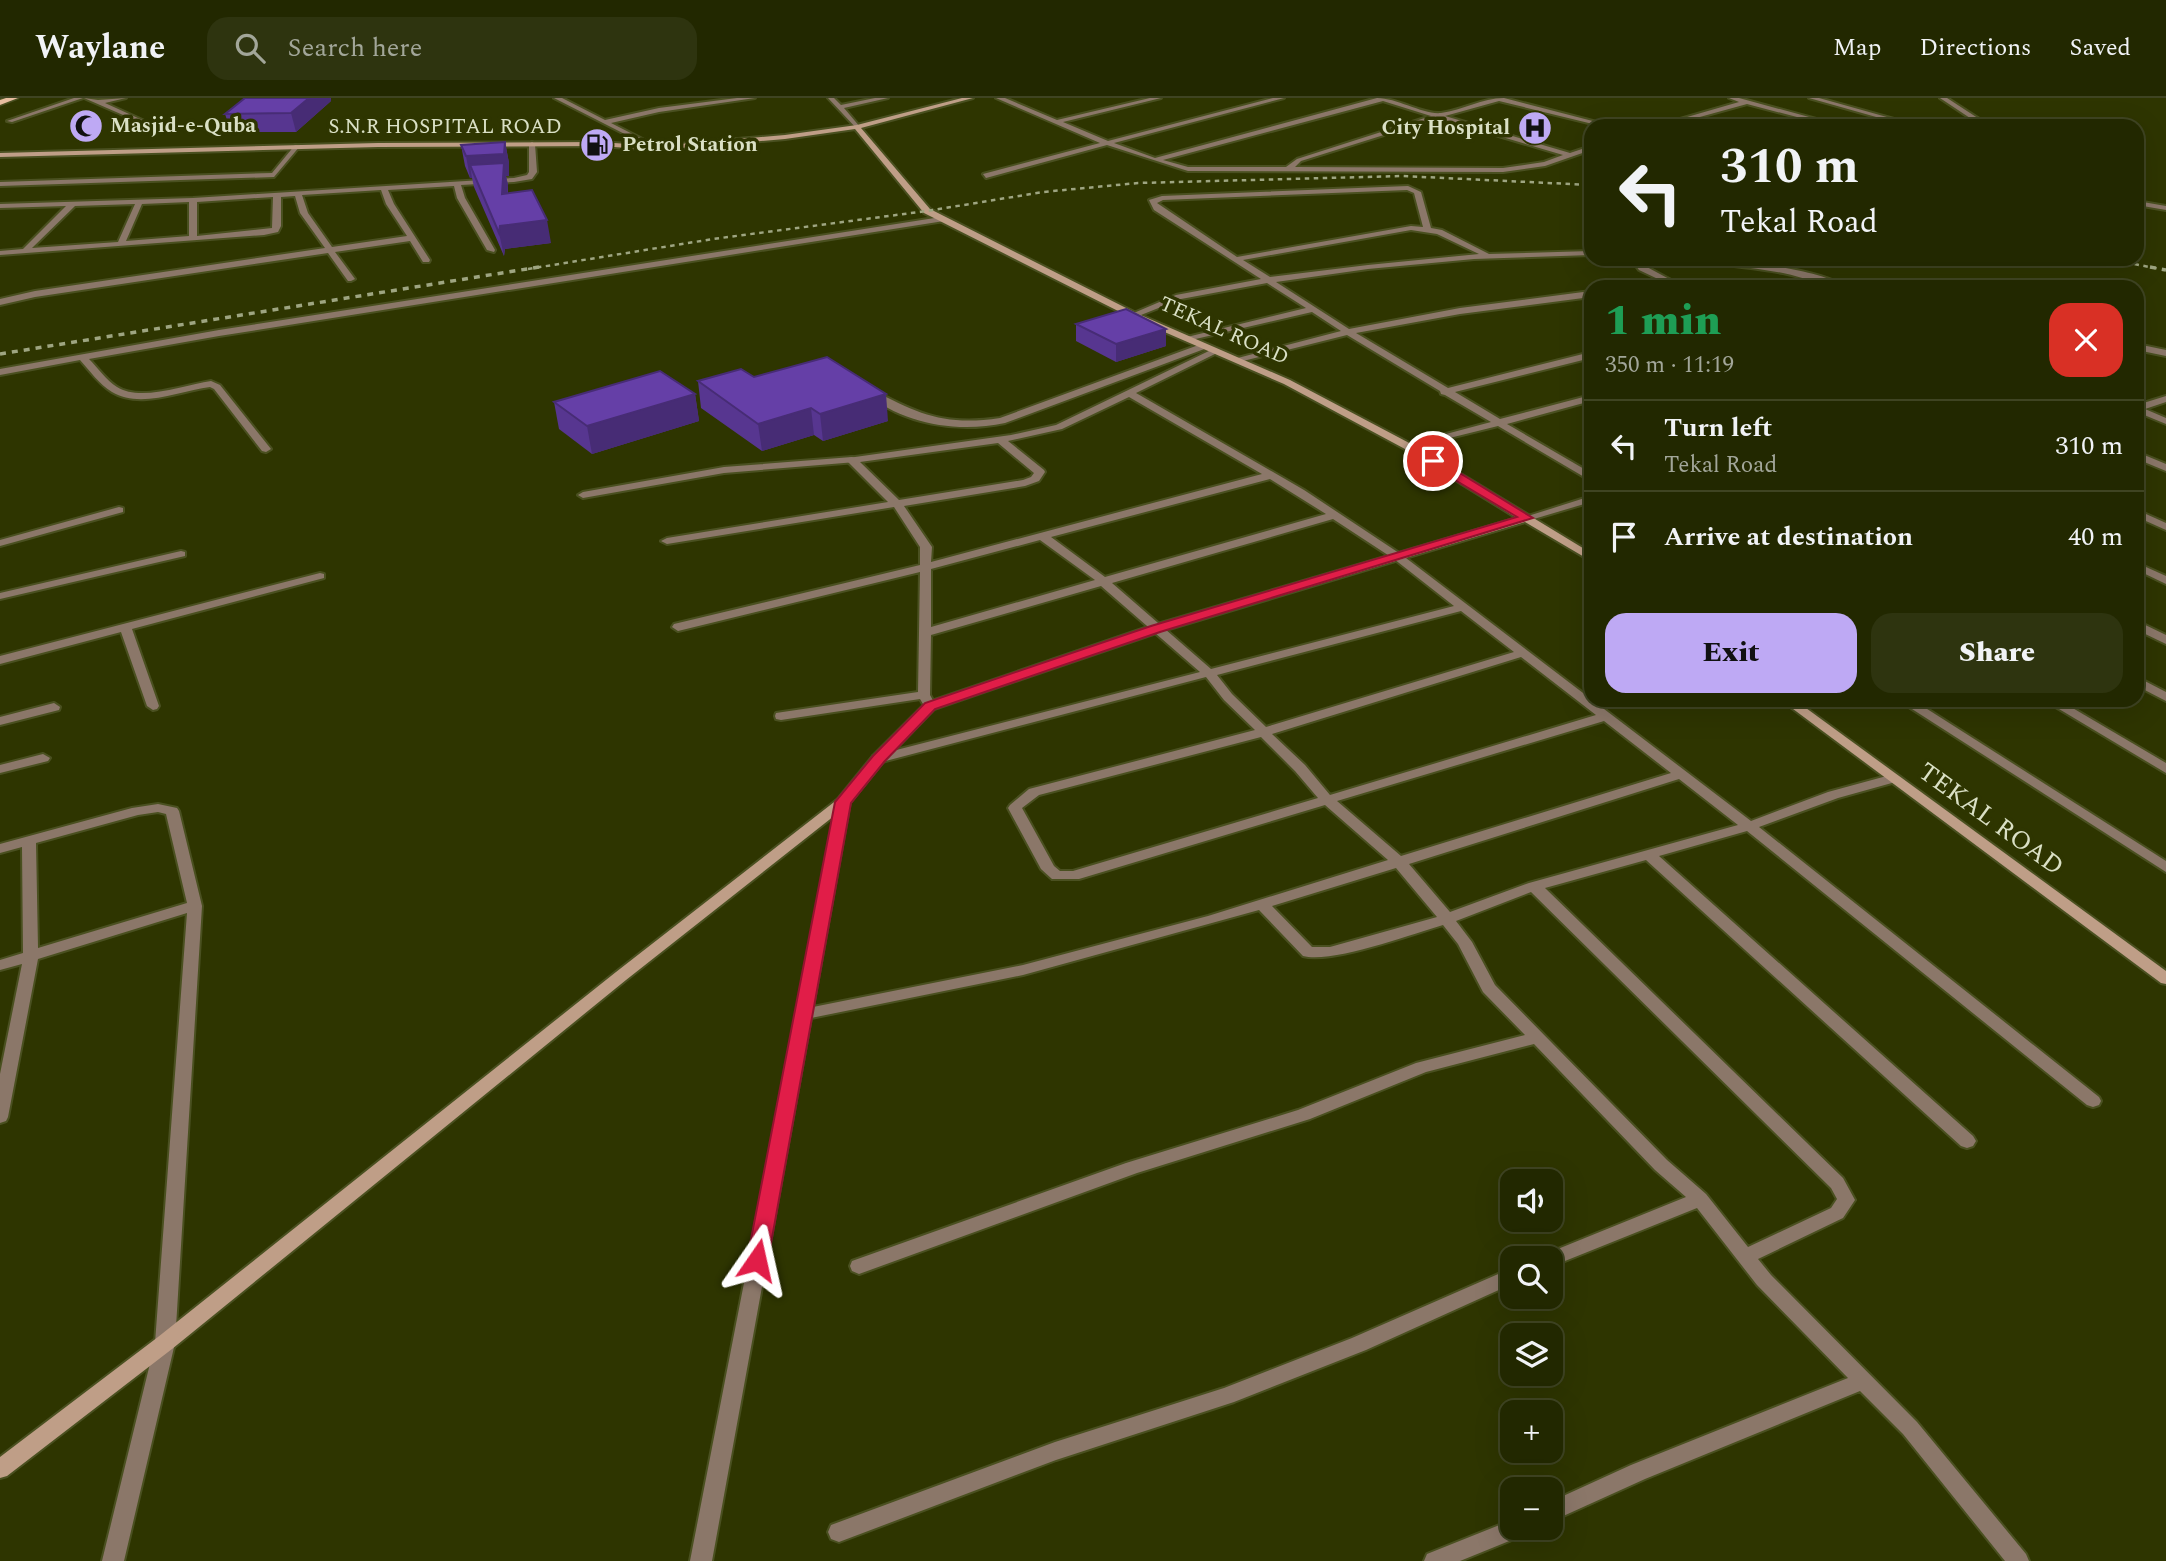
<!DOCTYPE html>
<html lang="en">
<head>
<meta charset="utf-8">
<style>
	:root { --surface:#222800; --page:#2e340f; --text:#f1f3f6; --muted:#a2a699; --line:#3f4422; --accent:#bea9f4 }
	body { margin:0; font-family:Spectral,serif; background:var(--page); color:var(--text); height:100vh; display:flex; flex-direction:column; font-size:26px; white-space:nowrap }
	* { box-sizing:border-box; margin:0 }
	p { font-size:23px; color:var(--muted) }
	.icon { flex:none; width:38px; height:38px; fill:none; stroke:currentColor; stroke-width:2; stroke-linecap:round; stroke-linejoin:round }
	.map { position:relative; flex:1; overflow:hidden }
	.sheet { position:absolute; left:1584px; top:182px; width:560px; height:427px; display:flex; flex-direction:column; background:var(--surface); border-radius:21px; box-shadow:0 7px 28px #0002,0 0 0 2px var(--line) }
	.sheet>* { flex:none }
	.hud { position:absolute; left:1584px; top:21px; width:560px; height:147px; border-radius:21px; box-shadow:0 7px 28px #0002,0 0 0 2px var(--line); background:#222800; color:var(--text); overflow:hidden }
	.buttons { position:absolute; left:1500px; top:1071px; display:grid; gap:14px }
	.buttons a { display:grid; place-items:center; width:63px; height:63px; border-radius:14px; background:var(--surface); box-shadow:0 7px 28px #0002,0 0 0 2px var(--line); font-size:35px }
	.pin { position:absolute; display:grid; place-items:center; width:60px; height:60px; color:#fff; margin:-30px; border:4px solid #fff; border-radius:50%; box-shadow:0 2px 7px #0007 }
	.me { position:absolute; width:77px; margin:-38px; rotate:11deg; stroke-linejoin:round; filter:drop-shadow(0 0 5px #0008) }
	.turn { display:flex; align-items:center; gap:24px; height:147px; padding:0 21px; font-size:32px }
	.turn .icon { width:91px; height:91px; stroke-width:2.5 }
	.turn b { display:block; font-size:49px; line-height:60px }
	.round { display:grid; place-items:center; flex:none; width:74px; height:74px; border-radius:21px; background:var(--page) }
	.summary { display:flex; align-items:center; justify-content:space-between; height:119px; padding:0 21px }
	h1 { font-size:42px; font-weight:800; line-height:52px; color:#1e9e55 }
	.cta { display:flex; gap:14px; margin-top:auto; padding:14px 21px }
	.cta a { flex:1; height:80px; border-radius:21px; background:var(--accent); color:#111; font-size:28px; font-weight:800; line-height:80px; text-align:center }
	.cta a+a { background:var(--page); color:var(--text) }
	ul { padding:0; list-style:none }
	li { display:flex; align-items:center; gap:21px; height:91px; padding:0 21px; border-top:2px solid var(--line) }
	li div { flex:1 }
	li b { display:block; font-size:26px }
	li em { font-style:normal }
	header { display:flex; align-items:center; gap:42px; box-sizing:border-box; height:98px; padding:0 35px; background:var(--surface); border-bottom:2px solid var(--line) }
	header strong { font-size:33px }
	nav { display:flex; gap:38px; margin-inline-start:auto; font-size:24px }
	.search { width:490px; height:63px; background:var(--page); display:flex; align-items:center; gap:18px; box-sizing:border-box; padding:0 24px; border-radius:21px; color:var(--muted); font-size:26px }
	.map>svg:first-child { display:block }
</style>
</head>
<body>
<header>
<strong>Waylane</strong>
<div class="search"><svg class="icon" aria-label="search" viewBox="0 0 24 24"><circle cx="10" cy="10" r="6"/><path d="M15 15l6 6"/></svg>Search here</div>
<nav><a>Map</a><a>Directions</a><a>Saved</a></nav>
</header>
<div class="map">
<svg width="2166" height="1463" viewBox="0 0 2166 1463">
	<rect width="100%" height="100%" fill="#2e3500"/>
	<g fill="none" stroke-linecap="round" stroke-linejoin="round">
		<g stroke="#4a5020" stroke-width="4">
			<g id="lane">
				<path d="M1204 245 1208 248 1207 250 1005 325C958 335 903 327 865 294L873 292C919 317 947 328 1000 320Z"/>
				<path d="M852 359 856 360V364L724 375 583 400 578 397 583 394 724 369Z"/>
			</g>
		</g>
		<g stroke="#4a5020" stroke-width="4">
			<g id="street">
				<path d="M74 0H83L12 24 7 23Z"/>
				<path d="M84 0 98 2 126 0 105 5 151 26 146 27Z"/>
				<path d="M554 0H562L605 22 659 10 737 0H755L659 14 611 25 658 49 656 52Z"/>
				<path d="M828 0H834L841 7 875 0H888L844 10 860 29 857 31Z"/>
				<path d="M996 0H1005L1057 22 1150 0H1161L1063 24 1108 43 1273 0H1284L1114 45 1155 60 1377 0C1397 0 1424 17 1441 15 1463 12 1482 0 1504 0L1612 28H1601L1499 3 1445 18 1570 55 1591 48V52L1545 68 1503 74 1188 73 1107 47 986 80 983 76 1100 45ZM1383 3 1431 18 1297 61 1286 69H1188L1163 62ZM1438 20 1563 57 1544 64 1503 70 1295 69 1301 63Z"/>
				<path d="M1729 0H1739L1842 28H1831L1747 6 1667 28H1656L1739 4Z"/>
				<path d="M1809 0H1819L1919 28H1908Z"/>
				<path d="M1940 0H1947L1990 28H1982Z"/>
				<path d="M532 44 535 46 537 74 532 81 514 84 461 87 465 100 495 152 494 154 487 152 457 100 454 88 388 92 394 106 430 162 429 164H423L410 143 335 154 355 181 351 183H348L328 155 35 199 0 207V201L35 193 325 150 300 115 295 98 281 99V128L278 134 264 137 0 157V153L23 151 66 108 0 110V106L193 100 514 80 527 77 529 74V46ZM381 92 386 106 407 138 332 149 308 115 302 97ZM273 99 272 130 197 138V104ZM189 104V138L126 143 142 106ZM135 106 118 144 32 150 75 108Z"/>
				<path d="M295 47 300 48 274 79 0 88V84L272 75Z"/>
				<path d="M1408 88 1421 94 1431 130 1442 132 1489 156 1591 153V157L1474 161 1368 171 1276 184 1349 231 1460 210 1591 193V199L1460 216 1356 235 1448 290 1591 254V260L1455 294 1500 321 1591 297V303L1507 326 1591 375V383L1498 328 1405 351V347L1491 324 1445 297 1441 296 1440 293 1347 237 1239 264 1234 261 1341 233 1312 214 1187 243V239L1306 210 1267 185 1181 201 1136 219 1129 217 1176 197 1261 181 1154 112 1149 102 1162 98ZM1407 92 1414 95 1423 129 1411 128 1237 159 1157 105 1163 102ZM1411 132 1437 136 1479 156 1368 167 1270 179 1243 162Z"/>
				<path d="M2137 103 2166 108V112L2137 107Z"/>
				<path d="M941 119 945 121 944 123 219 238 89 261C98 270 106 282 117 289 140 304 185 287 211 283L220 287 271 351 266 354 262 353 214 291 210 289C180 293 140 311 112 294 99 286 90 273 80 262L0 277V271L219 232Z"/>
				<path d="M1631 161H1639L1645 168 1684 189C1676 189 1669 185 1662 185 1651 185 1640 189 1628 189L1658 181 1639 172Z"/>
				<path d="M1682 161C1722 161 1814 168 1846 189 1825 189 1804 179 1783 175 1751 169 1718 166 1686 163Z"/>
				<path d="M2137 246 2166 252V258L2137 252Z"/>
				<path d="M1213 251 1221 253 1136 295 1304 392 1402 457 1751 723 1828 694 1894 676 1901 680 1899 683 1838 700 1759 729 2099 999 2101 1003 2099 1007 2093 1009 2087 1007 1747 733 1659 758 1973 1038 1976 1043 1973 1048 1967 1050 1961 1048 1646 762 1545 790 1843 1080 1855 1102 1843 1120 1758 1161 1771 1177 1917 1324 2026 1456 2029 1463H2005L1903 1336 1860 1293 1645 1381 1550 1424V1404L1631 1367 1848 1280 1757 1187 1697 1110 1550 1169V1160H1542L1543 1157 1686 1099 1655 1072 1534 946 1426 974 1310 1021 1137 1075 859 1176 852 1173 850 1168 852 1163 1126 1065 1298 1012 1416 965 1525 937 1483 894 1458 846 1443 827C1412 836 1331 866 1303 858L1259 812 1023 877 811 920 712 1463H690L838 701H848L850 704 813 909 1023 867 1208 818 1388 762 1325 707 1079 781H1052L1041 771 1008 710 1010 707 1029 691 1255 632 1224 602 1206 579 878 665 871 661 873 658 1200 574 1101 488 931 537 930 597 936 608 934 611H926L920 601 781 622 776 621 775 618 776 615 918 594 920 474 678 533 672 529 674 526 920 467V449L894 409 667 446 661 443 667 440 888 404 848 364V360L1011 337 1056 327ZM1129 299 1262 376 931 464 932 449 904 408 1025 388 1039 383 1045 374 1044 372 1008 343 1062 331ZM998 345 1034 375 1031 379 1023 382 899 402 860 364ZM1270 381 1326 416 1105 479 1051 439ZM1333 421 1394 461 1454 508 1211 571 1112 485ZM1040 442 1095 482 931 529V471ZM1461 513 1514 554 1266 629 1232 596 1217 577ZM1521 559 1596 617 1330 697 1305 667 1272 636ZM1604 623 1671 675 1401 758 1337 703ZM1261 639 1295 673 1318 700 1073 773H1060L1054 768 1022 710 1039 697ZM1679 681 1738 727 1529 785 1450 814 1409 766ZM1396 770 1437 819 1330 849H1312L1272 808ZM1531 794 1831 1090 1837 1101 1831 1110 1748 1149 1706 1096 1667 1062 1495 887 1472 844 1456 823Z"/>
				<path d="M2166 298V304L2145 311 2166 320V326L2137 314V307Z"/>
				<path d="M2137 354 2166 366V373L2137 361Z"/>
				<path d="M1591 398V404L1527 423 1522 420Z"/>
				<path d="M119 409 123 410V414L0 448V442Z"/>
				<path d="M2137 412 2166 425V432L2137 419Z"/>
				<path d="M181 453 185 454V458L0 501V495Z"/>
				<path d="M2137 465 2166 478V486L2137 472Z"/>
				<path d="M320 475 324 476V480L132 531 159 608 157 611 153 612 147 608 121 534 0 566V558Z"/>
				<path d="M2137 523 2166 537V546L2137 532Z"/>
				<path d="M2137 579 2166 594V603L2137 588Z"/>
				<path d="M1898 602H1913L2166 763V774Z"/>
				<path d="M2044 602H2059L2166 665V675Z"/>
				<path d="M54 605 60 609 59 612 0 627V619Z"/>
				<path d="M43 656 50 660 48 663 0 675V667Z"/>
				<path d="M158 706 177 710 179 713 202 808 175 1245 124 1463H102L155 1245 187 815 38 861 8 1019 6 1023 0 1025V976L22 866 0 872V862L23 855 22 749 0 755V746L132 710ZM158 714 166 716 187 805 38 850 36 745 138 717Z"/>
				<path d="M1512 1170V1186L1366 1252 1234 1304 1056 1362 839 1444 831 1441 828 1434 831 1427 1055 1344 1224 1290 1352 1240Z"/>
				<path d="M1512 1422V1430H1527L1524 1437 1460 1463H1424L1427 1456Z"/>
			</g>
		</g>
		<g stroke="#4a5020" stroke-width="4">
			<g id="secondary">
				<path d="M962 0H973L861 30 930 111 1136 215 1290 282 1413 347 1591 455V463L1525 424 1159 534 934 611 883 664 848 707 626 882 172 1251 7 1378 0 1380V1359L158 1239 616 874 838 701 873 658 926 605 1151 528 1517 420 1405 351 1284 286 1130 219 924 115 855 31 785 41 656 52 600 48 378 49 0 59V55L378 45 600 44 656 48 785 37 857 27Z"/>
				<path d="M1781 602H1795L2166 873V886L2161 885Z"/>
			</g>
		</g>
		<g stroke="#4a5020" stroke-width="3">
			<path id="primary" d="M6 0H18L0 7V2Z"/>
		</g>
		<use href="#lane" fill="#8b7769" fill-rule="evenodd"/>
		<use href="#street" fill="#8b7769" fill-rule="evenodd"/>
		<use href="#secondary" fill="#bf9e87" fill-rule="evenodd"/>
		<use href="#primary" fill="#e7bd9f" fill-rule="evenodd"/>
		<g stroke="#9ea581" stroke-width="2.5" stroke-dasharray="4.5 4.5" stroke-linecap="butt">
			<path d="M2108 161 2160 171"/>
			<path d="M528 171 713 141 927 113 1043 94 1138 85 1402 78 1591 87"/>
		</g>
		<g stroke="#9ea581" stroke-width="3.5" stroke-dasharray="6 6" stroke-linecap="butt">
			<path d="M2150 169 2166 172"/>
			<path d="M0 256 539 169"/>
		</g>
	</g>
	<g fill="#573690">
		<path d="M331 3 296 34H231L225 16Z"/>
		<path d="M505 44 509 65V78H506L508 87V95L551 145 505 151 504 158 474 89 472 80H470L465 68 461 47Z"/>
		<path d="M1076 226 1166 248 1116 264 1076 243Z"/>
		<path d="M754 279 888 323 823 343 814 337 762 353 701 310 698 283Z"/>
		<path d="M695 296 699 323 592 356 559 331 554 304Z"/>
	</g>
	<g fill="#472c75">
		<path d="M309 0H331V3L296 34 291 15Z"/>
		<path d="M505 44 509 65V78H506L508 87 506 119 470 67 472 80H470L466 58Z"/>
		<path d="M547 122 551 145 505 151 504 158 499 135 500 128Z"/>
		<path d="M1166 231V248L1116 264V246Z"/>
		<path d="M695 296 699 323 592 356 587 328Z"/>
		<path d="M886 296 888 323 823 343 820 316Z"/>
		<path d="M811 310 814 337 762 353 758 326Z"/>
	</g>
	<g fill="#653fa7" stroke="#472c75" stroke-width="2">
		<path d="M245 0H309L291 15 225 16Z"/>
		<path d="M505 44 504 56 466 58 461 47Z"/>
		<path d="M504 65 502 96 532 92 547 122 500 128 499 135 470 67Z"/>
		<path d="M1126 211 1166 231 1116 246 1076 226Z"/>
		<path d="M827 259 886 296 820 316 811 310 758 326 698 283 741 271 754 279Z"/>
		<path d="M660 273 695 296 587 328 554 304Z"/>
	</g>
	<path fill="#e11d48" stroke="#92132f" stroke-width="2" d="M1428 361H1437L1533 420 1160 534 935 611 884 664 851 705 768 1162 765 1168 757 1171 750 1168 747 1162 835 704 873 658 925 605 1151 528 1517 419 1428 366Z"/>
	<defs>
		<g id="mosque-disc" transform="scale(1.75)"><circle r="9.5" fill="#bea9f4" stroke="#2e3500"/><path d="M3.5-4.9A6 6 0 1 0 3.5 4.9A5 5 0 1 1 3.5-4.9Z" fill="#111"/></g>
		<g id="hospital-disc" transform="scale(1.75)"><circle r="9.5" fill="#bea9f4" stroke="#2e3500"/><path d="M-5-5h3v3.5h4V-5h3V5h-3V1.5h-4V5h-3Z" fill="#111"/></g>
		<g id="fuel-disc" transform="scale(1.75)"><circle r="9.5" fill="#bea9f4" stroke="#2e3500"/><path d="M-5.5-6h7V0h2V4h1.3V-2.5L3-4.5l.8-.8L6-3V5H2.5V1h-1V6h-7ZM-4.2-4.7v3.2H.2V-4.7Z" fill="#111"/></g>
	</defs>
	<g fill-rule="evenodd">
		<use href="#mosque-disc" x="86" y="28"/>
		<use href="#hospital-disc" x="1535" y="30"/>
		<use href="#fuel-disc" x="597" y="47"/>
	</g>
	<g text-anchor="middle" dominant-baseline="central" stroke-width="7" stroke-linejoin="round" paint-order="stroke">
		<g font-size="21" font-weight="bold" fill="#dae0c5" stroke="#2e3500" text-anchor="start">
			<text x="110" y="28">Masjid-e-Quba</text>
			<text x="1510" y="30" text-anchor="end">City Hospital</text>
			<text x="622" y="47">Petrol Station</text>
		</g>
		<g font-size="21" fill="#dae0c5" stroke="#2e3500">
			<text x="445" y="29">S.N.R HOSPITAL ROAD</text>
			<text transform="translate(1224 233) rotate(24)">TEKAL ROAD</text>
		</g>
		<g font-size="26" fill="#dae0c5" stroke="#2e3500">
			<text transform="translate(1991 721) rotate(36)">TEKAL ROAD</text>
		</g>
	</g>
</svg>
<div class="buttons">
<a><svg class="icon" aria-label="sound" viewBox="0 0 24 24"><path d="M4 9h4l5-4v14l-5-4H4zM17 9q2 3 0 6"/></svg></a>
<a><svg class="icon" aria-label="search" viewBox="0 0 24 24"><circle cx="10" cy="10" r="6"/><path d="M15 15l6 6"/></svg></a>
<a><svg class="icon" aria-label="layers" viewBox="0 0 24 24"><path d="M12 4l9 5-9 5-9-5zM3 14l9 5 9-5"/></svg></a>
<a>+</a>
<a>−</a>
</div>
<div class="pin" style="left:1433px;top:363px;background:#d93025"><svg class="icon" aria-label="arrive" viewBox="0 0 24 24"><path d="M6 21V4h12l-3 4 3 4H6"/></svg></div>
<svg class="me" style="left:757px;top:1162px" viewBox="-20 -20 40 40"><path d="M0-17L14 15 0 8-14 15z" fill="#e11d48" stroke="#fff" stroke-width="4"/></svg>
<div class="hud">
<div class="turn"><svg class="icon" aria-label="left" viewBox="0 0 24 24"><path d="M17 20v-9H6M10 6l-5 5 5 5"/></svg><div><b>310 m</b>Tekal Road</div></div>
</div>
<section class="sheet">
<div class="summary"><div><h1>1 min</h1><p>350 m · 11:19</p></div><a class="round" style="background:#d93025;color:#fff"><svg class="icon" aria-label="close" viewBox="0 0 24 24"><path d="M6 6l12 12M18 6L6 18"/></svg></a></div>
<ul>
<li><svg class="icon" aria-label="left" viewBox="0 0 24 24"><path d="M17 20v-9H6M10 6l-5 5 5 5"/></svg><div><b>Turn left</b><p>Tekal Road</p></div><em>310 m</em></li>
<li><svg class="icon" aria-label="arrive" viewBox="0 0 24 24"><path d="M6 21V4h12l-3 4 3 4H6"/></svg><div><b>Arrive at destination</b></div><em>40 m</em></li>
</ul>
<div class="cta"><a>Exit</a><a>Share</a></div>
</section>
</div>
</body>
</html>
